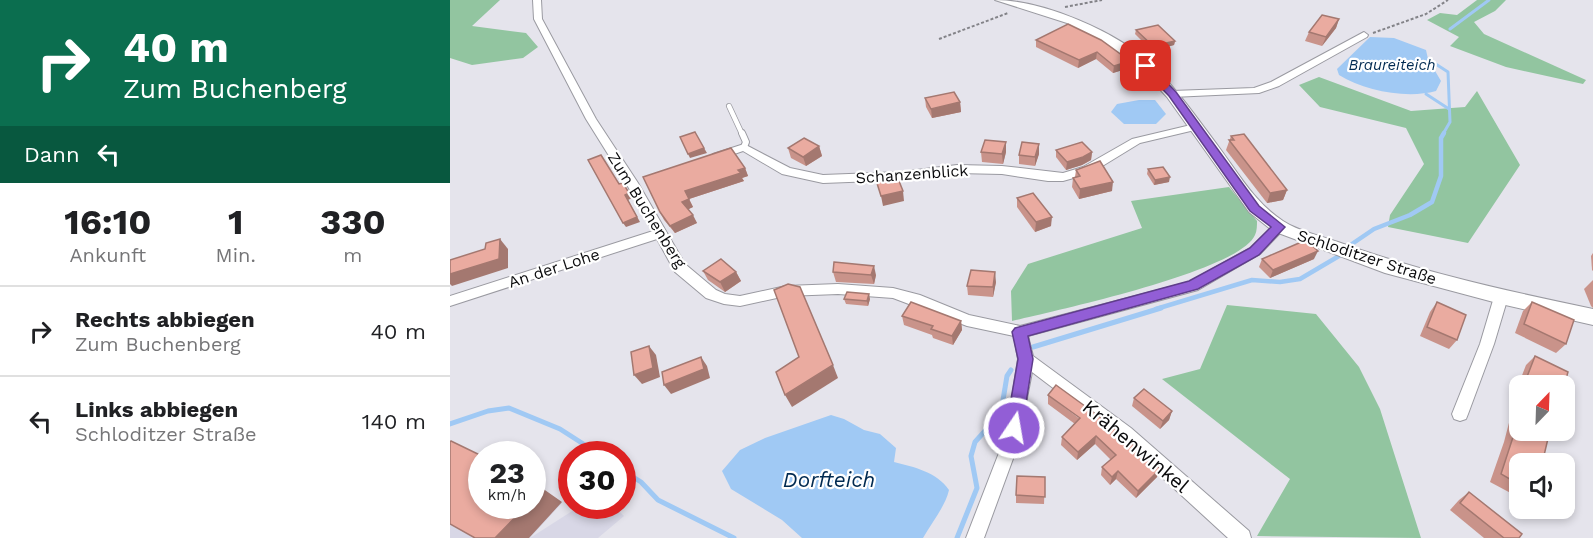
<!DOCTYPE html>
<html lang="de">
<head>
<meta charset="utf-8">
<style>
	:root { --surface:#fff; --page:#f2f2f2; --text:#202124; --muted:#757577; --line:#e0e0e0 }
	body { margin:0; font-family:"Work Sans",sans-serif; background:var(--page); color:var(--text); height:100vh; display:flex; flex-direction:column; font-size:22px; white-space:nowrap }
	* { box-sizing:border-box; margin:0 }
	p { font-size:20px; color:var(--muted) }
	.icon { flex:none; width:33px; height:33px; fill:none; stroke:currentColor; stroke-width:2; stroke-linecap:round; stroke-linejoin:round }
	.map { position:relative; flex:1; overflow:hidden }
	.drawer { display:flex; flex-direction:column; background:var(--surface); width:450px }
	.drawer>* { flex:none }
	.hud { background:#0b6e4f; color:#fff; overflow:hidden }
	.needle { width:39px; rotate:23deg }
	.buttons { position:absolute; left:1059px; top:375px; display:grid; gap:12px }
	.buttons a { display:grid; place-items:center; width:66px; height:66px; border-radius:12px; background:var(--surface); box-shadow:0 3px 9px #0003; font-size:30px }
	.speed { position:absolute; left:18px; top:441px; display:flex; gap:12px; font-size:30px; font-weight:700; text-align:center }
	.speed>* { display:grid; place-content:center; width:78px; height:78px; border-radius:50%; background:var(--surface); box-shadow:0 3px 9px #0003; line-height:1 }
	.speed small { font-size:15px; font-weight:400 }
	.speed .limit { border:9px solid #d22; background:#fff; color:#111 }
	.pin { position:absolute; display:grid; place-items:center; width:51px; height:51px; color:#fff; margin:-26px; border-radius:12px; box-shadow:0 3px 9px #0006 }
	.me { position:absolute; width:66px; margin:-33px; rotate:12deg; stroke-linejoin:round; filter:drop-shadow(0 0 4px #0008) }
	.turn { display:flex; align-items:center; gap:21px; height:126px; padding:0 24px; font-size:27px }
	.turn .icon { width:78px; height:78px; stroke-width:2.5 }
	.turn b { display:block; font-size:42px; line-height:51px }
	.then { display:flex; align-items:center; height:57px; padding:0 24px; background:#0003; gap:12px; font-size:22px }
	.eta { display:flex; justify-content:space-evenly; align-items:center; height:102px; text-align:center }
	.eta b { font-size:36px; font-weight:700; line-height:42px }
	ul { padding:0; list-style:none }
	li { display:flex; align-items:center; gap:18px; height:90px; padding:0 24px; border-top:2px solid var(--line) }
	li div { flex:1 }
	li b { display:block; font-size:22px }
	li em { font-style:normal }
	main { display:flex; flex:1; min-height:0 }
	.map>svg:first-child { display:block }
</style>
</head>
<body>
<main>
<section class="drawer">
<div class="hud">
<div class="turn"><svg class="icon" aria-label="right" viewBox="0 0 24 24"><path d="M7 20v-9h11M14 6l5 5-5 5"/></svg><div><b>40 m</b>Zum Buchenberg</div></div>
<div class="then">Dann<svg class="icon" aria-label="left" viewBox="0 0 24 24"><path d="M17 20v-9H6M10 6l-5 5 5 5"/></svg></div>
</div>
<div class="eta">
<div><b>16:10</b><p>Ankunft</p></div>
<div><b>1</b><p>Min.</p></div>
<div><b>330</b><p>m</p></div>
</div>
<ul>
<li><svg class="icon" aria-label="right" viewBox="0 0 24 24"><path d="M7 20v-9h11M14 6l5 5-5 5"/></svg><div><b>Rechts abbiegen</b><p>Zum Buchenberg</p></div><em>40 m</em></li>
<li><svg class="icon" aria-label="left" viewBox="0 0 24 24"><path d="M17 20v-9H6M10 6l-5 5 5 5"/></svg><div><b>Links abbiegen</b><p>Schloditzer Straße</p></div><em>140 m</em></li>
</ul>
</section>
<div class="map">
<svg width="1143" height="538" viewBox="0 0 1143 538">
	<rect width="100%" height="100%" fill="#e5e4ec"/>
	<path fill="#d8d7e6" d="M0 479 32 506H82L83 487 112 503 80 538 130 506H164L174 516 148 538H0Z"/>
	<g fill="#92c5a0">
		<path d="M0 0H50L22 26 76 33 88 47 73 58 22 65 0 58Z"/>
		<path d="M1027 0H1056L1045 11 1024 22 1034 34 1136 80 1133 84 1056 67 1000 46 1009 37 977 20 990 13 1007 15Z"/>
		<path d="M869 77 961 111 1015 107 1027 91 1070 165 1018 243 938 227 940 215 974 164 956 128 870 107 849 85Z"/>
		<path d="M779 187 807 221C807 225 807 231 805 235 790 271 604 311 562 321L561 291 578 264 692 228 681 201Z"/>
		<path d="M777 305 866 314 909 367 930 409 971 538 807 536 840 479 712 379 750 369Z"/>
	</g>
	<g fill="#a0c9f4">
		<path d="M920 37 944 38 976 50 978 59 991 81 986 91C957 99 915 91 889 75L887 69Z"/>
		<path d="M689 100H705L716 114 706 124H674L661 112 667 104Z"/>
		<path d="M381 415 394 419 414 430 430 434 446 448 444 462C464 467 487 472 499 490 495 507 482 522 473 538H352L332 520 281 489 272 471 290 450 315 438Z"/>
	</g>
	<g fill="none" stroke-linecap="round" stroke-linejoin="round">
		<g stroke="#a0c9f4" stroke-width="3">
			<path d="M1000 29 1039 0"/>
			<path d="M978 59 998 72 1000 122 993 134"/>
			<path d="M976 94 999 109"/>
		</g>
		<g stroke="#a0c9f4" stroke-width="4.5">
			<path d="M899 246 924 229 960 215 982 202 991 176V138L994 133"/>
			<path d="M706 309 802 280 830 282 850 279 889 256"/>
		</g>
		<g stroke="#a0c9f4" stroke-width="5">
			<path d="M583 347 711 308"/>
			<path d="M0 424 38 411 59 408 110 429 149 454"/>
			<path d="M172 470 191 482 208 500 284 538"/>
			<path d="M507 538 527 488 521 456 525 442 543 422 552 406 557 376 561 370"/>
		</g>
		<g stroke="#9a9aa1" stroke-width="6">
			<path id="service-far1" d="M279 106 292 134"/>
		</g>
		<g stroke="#9a9aa1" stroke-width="8">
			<path id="service" d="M292 133 296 142 294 147"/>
		</g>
		<g stroke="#9a9aa1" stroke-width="2">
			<g id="minor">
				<path d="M83 0H91L92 19 146 119 188 183 235 264 266 290 275 294 290 296 336 286 388 284 443 288 470 295 519 315 570 326 739 282 800 248 825 224H833L835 227 833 230 810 254 748 290 578 336 583 356 681 428 799 531 801 538H778L669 438 582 372 568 445 534 538H516L552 445 560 411 568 359 564 336 517 326 443 298 388 294 336 296 290 306 274 304 256 298 225 272 207 239 0 306V296L203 231 176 183 136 119 84 19Z"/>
				<path d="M914 32 918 35 917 37 829 86 809 93 722 97 717 94 722 91 804 88 821 82Z"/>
				<path d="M745 124 749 125V129L690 143 641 173 613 181H598L552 174 507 173 451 180 373 183 332 174 293 151 267 160 261 156 263 154 294 144 340 168 373 175 451 172 507 165 552 166 613 173 633 167 682 139Z"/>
				<path d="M1051 292 1056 293 1058 297 1044 344 1018 414 1016 419 1010 421 1004 419 1002 414 1030 344 1044 297 1046 293Z"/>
			</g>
		</g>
		<g stroke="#9a9aa1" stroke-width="2">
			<path id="tertiary" d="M545 0C593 0 668 32 702 65 727 89 747 118 768 146 788 173 805 203 833 221 848 231 871 236 888 242 971 272 1057 291 1143 309V325L1051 304 935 273 823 231 799 212 717 97 691 69 657 45 617 23Z"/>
		</g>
		<g stroke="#838388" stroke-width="2" stroke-dasharray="3 2" stroke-linecap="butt">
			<path d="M615 7 652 0"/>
			<path d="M923 33 976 14 998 0"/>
			<path d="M489 39 558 13"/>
		</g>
		<use href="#service-far1" stroke="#fff" stroke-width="4.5"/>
		<use href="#service" stroke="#fff" stroke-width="6"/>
		<use href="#minor" fill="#fff" fill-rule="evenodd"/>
		<use href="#tertiary" fill="#fff" fill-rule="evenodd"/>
	</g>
	<g fill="#c9938a">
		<path d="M889 19 886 28 872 46 855 41 859 32Z"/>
		<path d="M618 24 679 68 663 73 646 59 628 68 586 47V40Z"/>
		<path d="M686 30 725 41 724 45 702 51 685 34Z"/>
		<path d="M475 98 510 102 511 112 482 118 476 107Z"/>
		<path d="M781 136 837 190 833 200 817 203 776 150Z"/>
		<path d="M556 142V152L553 164 532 162 531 152Z"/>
		<path d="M589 144V154L585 166 569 164V155Z"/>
		<path d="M369 146 372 156 356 166 341 158 338 148Z"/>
		<path d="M606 150 642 152 641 160 632 165 616 170 606 157Z"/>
		<path d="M295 168 298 176 292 178 294 181 239 199 243 207 238 209 247 223 225 233 214 220 210 212Z"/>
		<path d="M698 169 719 182 704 185 697 174Z"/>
		<path d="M626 170 662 191 629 199 622 187 623 178 625 177Z"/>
		<path d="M567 198 601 226 585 232 567 207Z"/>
		<path d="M1143 253V271L1142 270 1141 256Z"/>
		<path d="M812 259H864L820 278 809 267Z"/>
		<path d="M253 271 286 272 291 281 275 292 258 280Z"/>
		<path d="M383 272 426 275 424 284 386 282Z"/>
		<path d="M1143 280V308L1141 306 1134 289Z"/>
		<path d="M546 282 543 297 518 295 517 286Z"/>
		<path d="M394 299H420L418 306 396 304Z"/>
		<path d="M987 302 1007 340 999 349 970 336 980 312Z"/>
		<path d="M1082 302 1116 344 1106 353 1065 333 1073 311Z"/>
		<path d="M452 316 511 321 512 330 503 345 483 338 482 335 454 325Z"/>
		<path d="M1085 356 1114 386H1070V498L1040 482 1054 442 1067 392 1066 391 1076 365Z"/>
		<path d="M598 395 707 477 686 498 666 479 660 485 651 475 652 467 661 460 645 444 627 460 611 445 612 437 625 424 598 404Z"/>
		<path d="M684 398 722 411 719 420 710 429 682 406Z"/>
		<path d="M595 477 594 504 566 503V495Z"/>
		<path d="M1019 492 1069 538H1034L1000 510 1009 500Z"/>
	</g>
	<g fill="#a47870">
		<path d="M889 19 886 28 872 46 876 37Z"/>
		<path d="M725 41 724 45 702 51 703 46Z"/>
		<path d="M647 52 646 59 628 68 629 60Z"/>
		<path d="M680 61 679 68 663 73 664 66Z"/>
		<path d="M510 102 511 112 482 118 481 109Z"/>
		<path d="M556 142V152L553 164 552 154Z"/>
		<path d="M589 144V154L585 166V157Z"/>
		<path d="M369 146 372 156 356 166 353 157Z"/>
		<path d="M254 148 257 153 240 158 238 154Z"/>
		<path d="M642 152 641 160 632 165 616 170 617 162Z"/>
		<path d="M295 168 298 176 292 178 294 181 239 199 235 191Z"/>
		<path d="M720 177 719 182 704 185 705 180Z"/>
		<path d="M663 182 662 191 629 199 630 189Z"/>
		<path d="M173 183 182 198 178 200 190 222 176 227 173 223Z"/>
		<path d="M837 190 833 200 817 203 820 193Z"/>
		<path d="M453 191 454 201 433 206 431 196Z"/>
		<path d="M239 199 243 207 237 210 232 202Z"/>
		<path d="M243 215 247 223 225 233 220 226Z"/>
		<path d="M602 217 601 226 585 232 586 222Z"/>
		<path d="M50 239 58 249V268L2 286 0 284V274Z"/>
		<path d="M868 251 864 259 820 278 823 270Z"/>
		<path d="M424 266 426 275 424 284 421 275Z"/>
		<path d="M286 272 291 281 275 292 270 282Z"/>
		<path d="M545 272 546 282 543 297V287Z"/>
		<path d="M419 294 420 299 418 306 417 301Z"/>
		<path d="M511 321 512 330 503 345 502 336Z"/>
		<path d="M199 346 206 355 210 377 192 384 184 375Z"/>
		<path d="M251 357 257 366 260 378 221 394 214 385Z"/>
		<path d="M383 365 388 378 342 407 335 395Z"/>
		<path d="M722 411 719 420 710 429 713 421Z"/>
		<path d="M646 436 645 444 627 460 628 452Z"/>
		<path d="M710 469 707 477 686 498 688 491Z"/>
		<path d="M668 471 666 479 660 485 662 477Z"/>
		<path d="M92 488 112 502 79 538H45L76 506H82V498Z"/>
	</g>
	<g fill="#eaaba0" stroke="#a47870" stroke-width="1.5">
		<path d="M872 15 889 19 876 37 859 32Z"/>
		<path d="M618 24 651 40 680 61 664 66 647 52 629 60 586 40Z"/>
		<path d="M708 25 725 41 703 46 686 30Z"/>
		<path d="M504 92 510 102 481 109 475 98Z"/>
		<path d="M245 132 254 148 238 154 230 137Z"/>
		<path d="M794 134 837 190 820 193 779 140H784L781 136Z"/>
		<path d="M354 138 369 146 353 157 338 148Z"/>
		<path d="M535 140 556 142 552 154 531 152Z"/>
		<path d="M572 142 589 144 585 157 569 155Z"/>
		<path d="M632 142 642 152 633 157 617 162 606 150Z"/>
		<path d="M281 148 295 168 288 170 291 173 235 191 239 199 232 202 243 215 220 226 210 212 193 177Z"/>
		<path d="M151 155 169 184 173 183 179 193 175 195 187 217 173 223 138 160Z"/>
		<path d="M650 161 663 182 630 189 623 178 630 176 626 170Z"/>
		<path d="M713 167 720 177 705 180 698 169Z"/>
		<path d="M447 176 453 191 431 196 426 180Z"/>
		<path d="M583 193 602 217 586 222 567 198Z"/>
		<path d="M50 239 49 259 0 274V260L35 249 36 243Z"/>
		<path d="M856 240 868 251 823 270 812 259Z"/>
		<path d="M271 259 286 272 270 282 253 271Z"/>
		<path d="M384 262 424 266 421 275 383 272Z"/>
		<path d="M521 270 545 272 543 287 517 286Z"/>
		<path d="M338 284 350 287 383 365 335 395 326 372 349 357 324 290Z"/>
		<path d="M397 292 419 294 417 301 394 299Z"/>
		<path d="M461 302 511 321 502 336 481 329 483 326 452 316Z"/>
		<path d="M987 302 1016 315 1007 340 977 327Z"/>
		<path d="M1082 302 1124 320 1116 344 1074 324Z"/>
		<path d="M199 346 203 368 184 375 181 352Z"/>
		<path d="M1085 356 1118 372 1114 386H1077V383L1075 382Z"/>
		<path d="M251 357 254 369 214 385 212 372Z"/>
		<path d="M606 385 661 425 710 469 688 491 668 471 662 477 652 467 666 455 646 436 628 452 612 437 630 418 598 395Z"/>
		<path d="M694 389 722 411 713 421 684 398Z"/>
		<path d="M1070 413V430H1100L1092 464H1070V485L1051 474 1064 434Z"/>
		<path d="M1 441 32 456V506H76L45 538H25L0 524V442Z"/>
		<path d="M567 476 595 477V497L566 495Z"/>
		<path d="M82 483 92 488 82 498Z"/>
		<path d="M1019 492 1072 534 1069 538H1054L1010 503Z"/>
	</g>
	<path fill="#925ed6" stroke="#5f3d8b" stroke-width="1.5" d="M692 64H699L726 92 809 206 835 227 809 255 748 289 578 336 583 359 572 428 570 434 564 436 558 434 556 428 568 359 562 332 565 328 739 281 800 248 821 227 800 211 719 96 692 68Z"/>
	<g text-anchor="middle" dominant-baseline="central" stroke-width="4.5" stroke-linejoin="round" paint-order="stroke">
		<g font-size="15" font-style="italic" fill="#002a51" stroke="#fff">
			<text x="942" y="65">Braureiteich</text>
		</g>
		<g font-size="16" fill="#0b0b0d" stroke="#fff">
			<text transform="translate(462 174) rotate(-4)">Schanzenblick</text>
			<text transform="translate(197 210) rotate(58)">Zum Buchenberg</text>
			<text transform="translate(917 257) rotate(18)">Schloditzer Straße</text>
			<text transform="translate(104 268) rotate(-18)">An der Lohe</text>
		</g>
		<g font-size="20" fill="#0b0b0d" stroke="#fff">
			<text transform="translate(686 446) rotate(40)">Krähenwinkel</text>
		</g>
		<g font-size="21" font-style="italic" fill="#002a51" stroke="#fff">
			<text x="379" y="479">Dorfteich</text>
		</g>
	</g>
</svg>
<div class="buttons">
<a><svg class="needle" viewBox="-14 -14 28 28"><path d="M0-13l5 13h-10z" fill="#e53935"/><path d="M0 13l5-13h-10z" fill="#757577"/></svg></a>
<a><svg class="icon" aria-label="sound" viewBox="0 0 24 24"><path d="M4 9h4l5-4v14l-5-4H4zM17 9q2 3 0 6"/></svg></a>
</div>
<div class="speed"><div>23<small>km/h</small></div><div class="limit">30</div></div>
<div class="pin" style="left:696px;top:66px;background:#d93025"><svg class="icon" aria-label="arrive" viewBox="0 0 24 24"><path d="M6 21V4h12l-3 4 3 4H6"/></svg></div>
<svg class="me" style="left:564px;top:428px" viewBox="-20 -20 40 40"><circle r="17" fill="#925ed6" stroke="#fff" stroke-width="3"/><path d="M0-11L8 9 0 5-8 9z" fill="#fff"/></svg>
</div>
</main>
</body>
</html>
